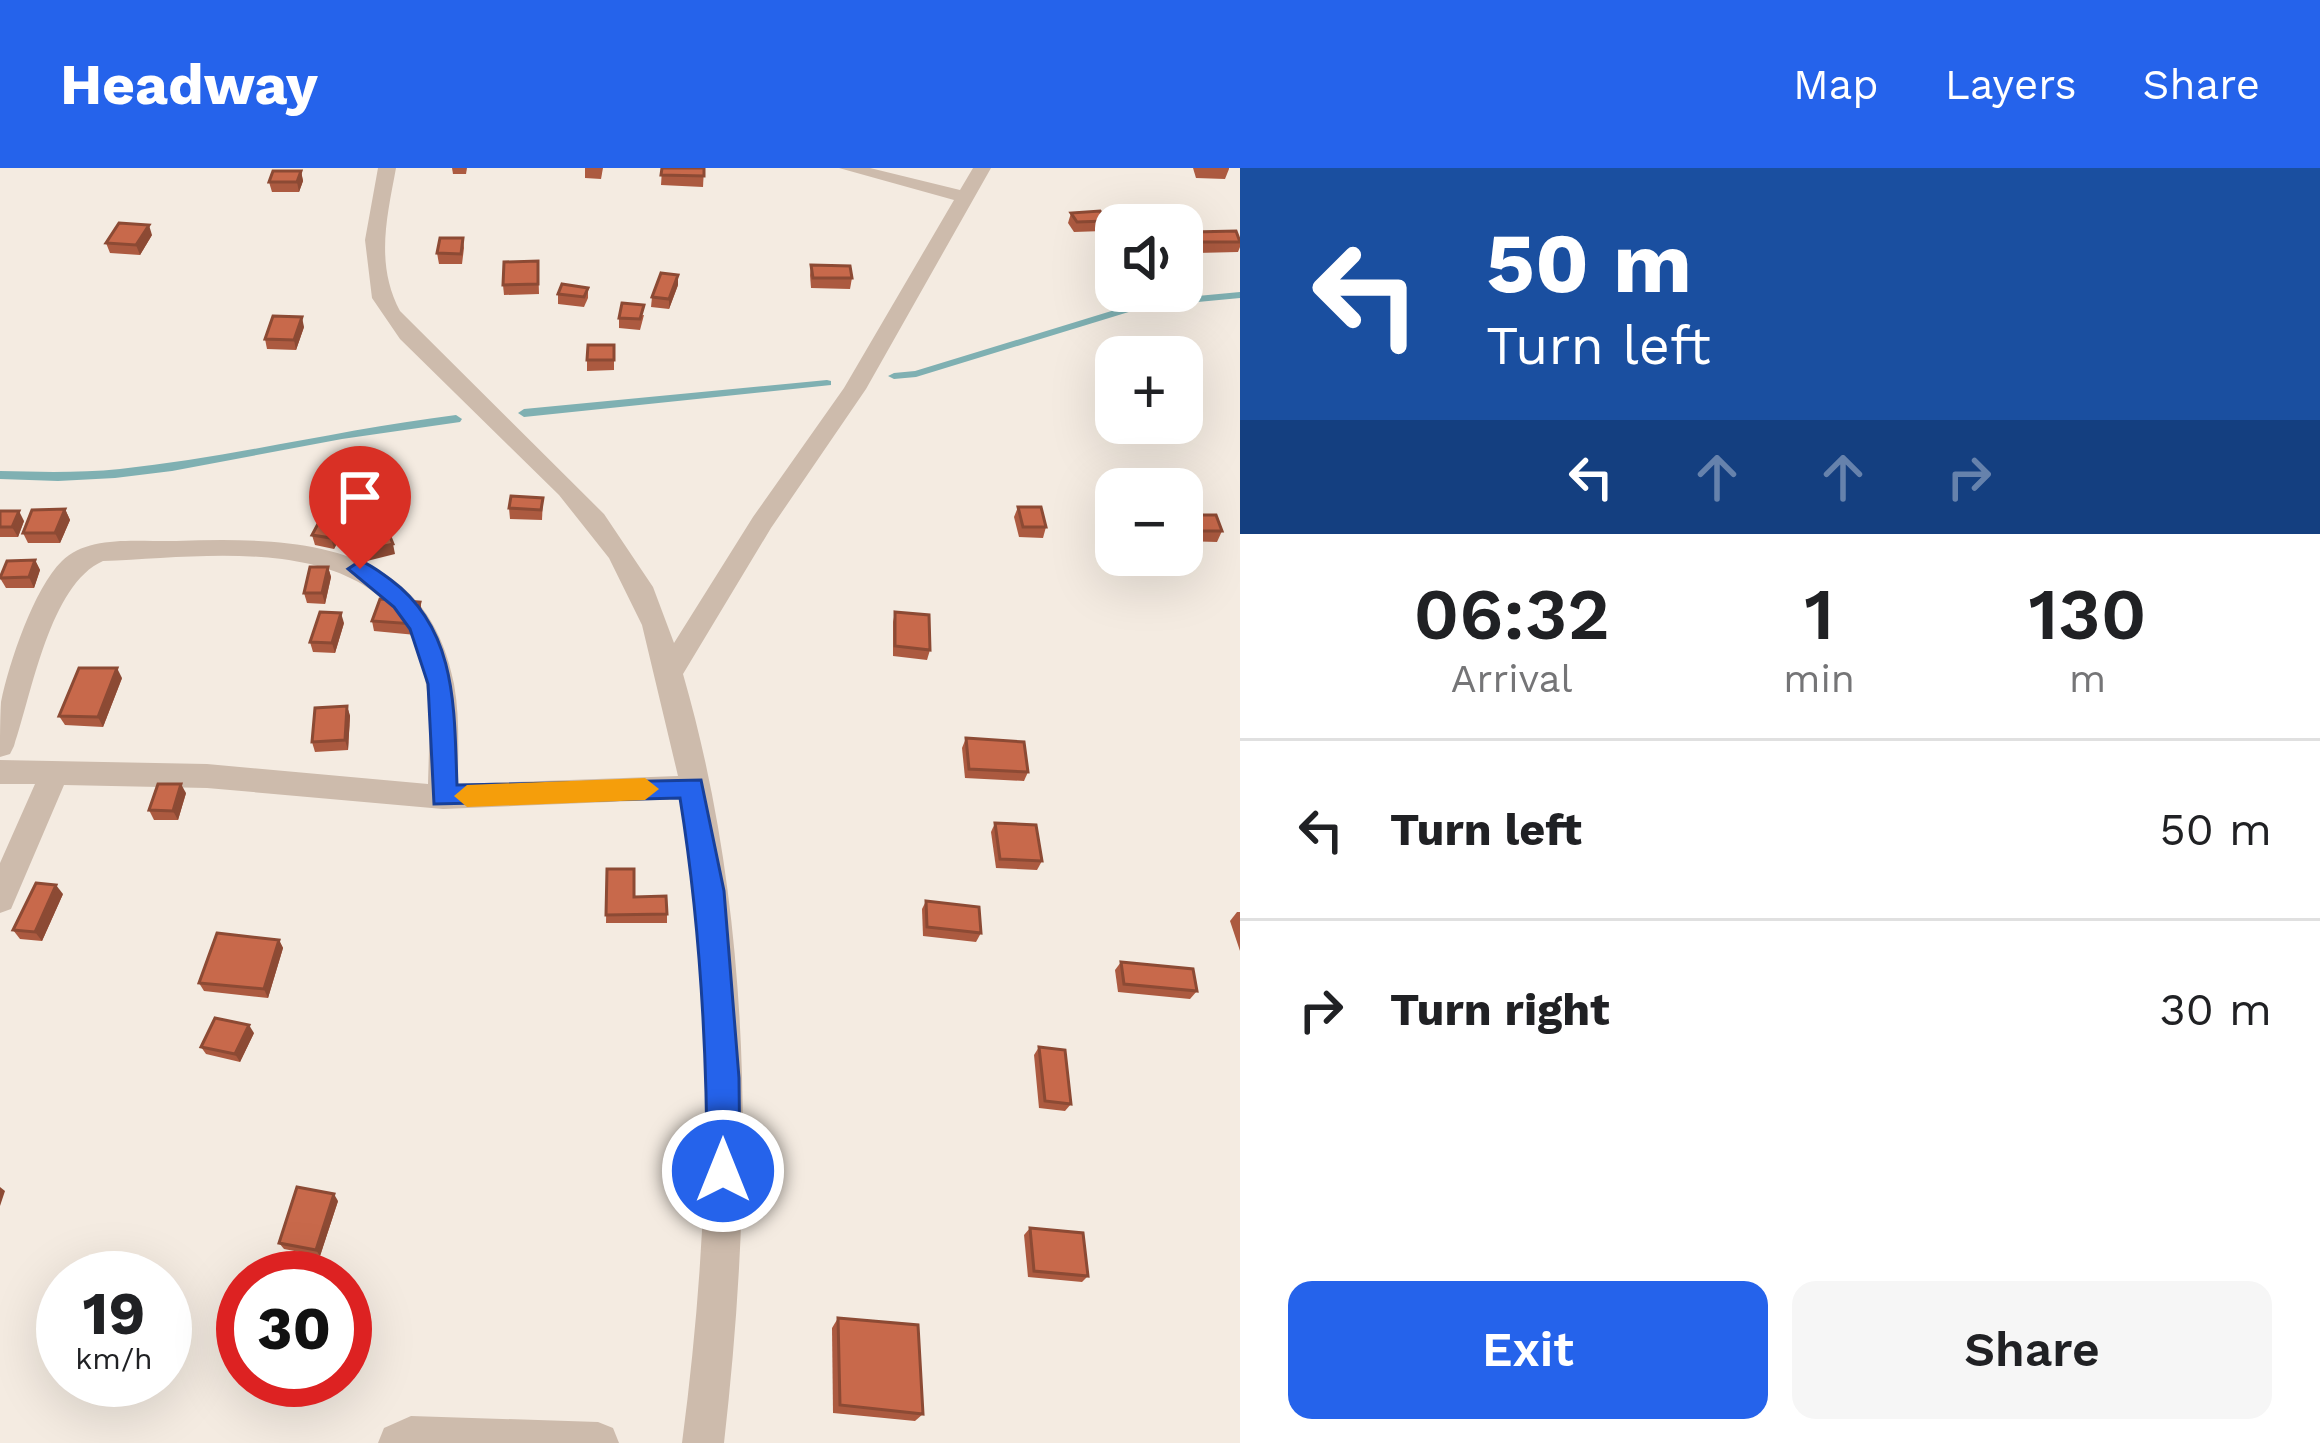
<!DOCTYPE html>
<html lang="en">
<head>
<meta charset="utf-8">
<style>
	:root { --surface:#fff; --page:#f6f6f6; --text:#202124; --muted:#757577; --line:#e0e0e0; --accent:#2563eb }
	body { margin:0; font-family:"Work Sans",sans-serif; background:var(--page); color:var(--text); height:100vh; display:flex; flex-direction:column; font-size:45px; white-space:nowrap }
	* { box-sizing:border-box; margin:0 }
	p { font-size:39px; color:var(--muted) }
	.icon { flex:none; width:66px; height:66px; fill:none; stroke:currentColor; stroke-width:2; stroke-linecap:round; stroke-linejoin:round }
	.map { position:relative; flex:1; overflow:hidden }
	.panel { display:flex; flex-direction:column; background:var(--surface); width:1080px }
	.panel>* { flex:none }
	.top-card { background:#1a4fa0; color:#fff; overflow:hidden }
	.controls { position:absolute; left:1095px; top:36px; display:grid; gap:24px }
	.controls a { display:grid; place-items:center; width:108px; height:108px; border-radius:24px; background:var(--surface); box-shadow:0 12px 48px #0002; font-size:60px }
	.speed { position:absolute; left:36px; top:1083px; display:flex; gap:24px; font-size:60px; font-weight:700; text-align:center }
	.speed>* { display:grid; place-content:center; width:156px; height:156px; border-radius:50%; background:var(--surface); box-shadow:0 12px 48px #0002; line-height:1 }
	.speed small { font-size:30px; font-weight:400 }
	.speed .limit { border:18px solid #d22; background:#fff; color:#111 }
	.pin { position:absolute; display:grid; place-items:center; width:102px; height:102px; color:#fff; margin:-123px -51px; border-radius:50% 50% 50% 0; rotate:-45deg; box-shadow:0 0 12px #0007 }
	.pin .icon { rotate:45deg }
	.me { position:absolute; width:132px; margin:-66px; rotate:0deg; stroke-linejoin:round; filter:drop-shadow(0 0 9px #0008) }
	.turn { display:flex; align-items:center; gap:42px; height:252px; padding:0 48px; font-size:54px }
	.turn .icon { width:156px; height:156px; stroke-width:2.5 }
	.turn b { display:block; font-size:84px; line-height:102px }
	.lanes { display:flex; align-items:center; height:114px; padding:0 48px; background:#0003; justify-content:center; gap:60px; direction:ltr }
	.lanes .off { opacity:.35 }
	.eta { display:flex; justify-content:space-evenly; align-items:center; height:204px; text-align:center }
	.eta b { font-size:72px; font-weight:600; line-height:84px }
	.primary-button { display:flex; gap:24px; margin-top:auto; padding:24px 48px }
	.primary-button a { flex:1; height:138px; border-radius:24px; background:var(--accent); color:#fff; font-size:48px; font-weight:600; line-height:138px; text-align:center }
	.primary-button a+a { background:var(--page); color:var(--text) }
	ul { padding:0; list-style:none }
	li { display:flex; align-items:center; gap:36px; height:180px; padding:0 48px; border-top:3px solid var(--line) }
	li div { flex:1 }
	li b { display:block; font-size:45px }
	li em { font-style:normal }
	header { display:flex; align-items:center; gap:72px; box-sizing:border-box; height:168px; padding:0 60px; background:var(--accent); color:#fff }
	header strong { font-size:57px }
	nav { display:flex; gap:66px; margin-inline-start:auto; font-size:42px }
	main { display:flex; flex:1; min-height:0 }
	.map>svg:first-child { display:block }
</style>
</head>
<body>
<header>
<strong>Headway</strong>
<nav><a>Map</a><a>Layers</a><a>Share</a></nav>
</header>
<main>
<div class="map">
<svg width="1240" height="1275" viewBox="0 0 1240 1275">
	<rect width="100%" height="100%" fill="#f4ebe1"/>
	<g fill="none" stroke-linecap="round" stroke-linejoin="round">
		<g fill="#7fb0b2" fill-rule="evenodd">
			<path d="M1240 124V130L1145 139 916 209 894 211 888 208 894 205 915 203 1144 133Z"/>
			<path d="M827 212 831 213V217L524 249 518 245 524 241Z"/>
			<path d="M456 247 462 251 460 254 342 271 172 303 115 310 58 313 0 311V303C40 304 80 305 120 301 233 289 343 261 456 247Z"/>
		</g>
		<g fill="#cdbbac" fill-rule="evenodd">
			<path d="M378 0H396C387 49 375 96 400 143L604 346 653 419 674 475 753 349 844 220 954 32 839 0H870L960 22 973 0H991L866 221 771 360 683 506C755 755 753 1020 724 1275H682C711 1054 715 853 681 631L443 641 207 620 64 617 11 741 0 745V695L35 616H0V592L207 596 428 616C429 576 432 535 422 497 384 360 212 389 103 393 50 416 32 525 14 578L10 586 0 589C0 572 0 551 1 534 9 495 34 420 62 393 88 366 142 374 176 373 295 369 427 372 454 516 460 549 458 583 458 616L678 608 642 457 609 390 559 327 400 171 372 130 365 72Z"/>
			<path d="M411 1248 598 1254 613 1260 619 1275H378L384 1260Z"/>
		</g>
	</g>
	<g fill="#ac5a40">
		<path d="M452 0H467L466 6H453Z"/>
		<path d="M585 0H603L601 11 585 10Z"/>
		<path d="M662 0H704L703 19 661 17Z"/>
		<path d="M1193 0H1229V1L1225 11 1196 10Z"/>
		<path d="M301 3 303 13 299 24H272L269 14Z"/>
		<path d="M1071 45 1106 53 1103 63 1074 64 1068 55Z"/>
		<path d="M1194 64 1240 70V79L1238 84 1196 85 1190 74Z"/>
		<path d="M152 67 140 87 110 85 106 75Z"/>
		<path d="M463 70 464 80 462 96H439L437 85Z"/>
		<path d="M538 93 539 126 504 127 503 117Z"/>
		<path d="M811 97 852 110 850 121 811 120 810 107Z"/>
		<path d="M678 117 669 141 651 139 652 129Z"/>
		<path d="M588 120V130L584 139 558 136V126Z"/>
		<path d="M644 147 640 162 619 160V150Z"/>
		<path d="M304 159 296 182 267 181 265 171Z"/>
		<path d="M614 177V202L587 203V192Z"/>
		<path d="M1116 238V255H1168L1165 263 1123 273 1104 250 1108 240Z"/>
		<path d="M543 330 542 352 510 351 509 340Z"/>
		<path d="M1018 339 1046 359 1043 370 1019 369 1014 349Z"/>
		<path d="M65 341 70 352 60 375H28L23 365Z"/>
		<path d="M346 342 349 352 334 381 315 377 312 367Z"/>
		<path d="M0 343 24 353 18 369H0Z"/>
		<path d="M1183 347 1222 363 1217 374 1183 373Z"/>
		<path d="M35 392 40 402 34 420H6L0 410Z"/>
		<path d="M328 399 331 409 325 436 307 435 304 425Z"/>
		<path d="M420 434 422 444 416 467 374 463 372 453Z"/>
		<path d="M895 444 930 482 927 492 893 488V454Z"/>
		<path d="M344 455 335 485 313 484 310 474Z"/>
		<path d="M122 510 103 559 65 557 59 548Z"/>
		<path d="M347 538 350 548 348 582 315 584 312 574Z"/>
		<path d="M966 570 1028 604 1024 613 965 610 962 580Z"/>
		<path d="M186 625 178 652H154L149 642Z"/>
		<path d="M995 655 1042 693 1037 702 996 700 991 664Z"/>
		<path d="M607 701 634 729 667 746V755H606Z"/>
		<path d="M63 726 42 773 20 771 13 762Z"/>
		<path d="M926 733 981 765 976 774 923 768 922 741Z"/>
		<path d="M1237 744H1240V783L1230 753Z"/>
		<path d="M279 772 283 780 268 830 204 823 199 815Z"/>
		<path d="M1121 794 1197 823 1190 831 1118 824 1115 802Z"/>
		<path d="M254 865 240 894 206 886 201 879Z"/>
		<path d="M1039 879 1071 936 1065 943 1039 940 1034 887Z"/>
		<path d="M338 1033 320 1088 284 1081 279 1075Z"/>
		<path d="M1030 1060 1088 1108 1082 1114 1028 1109 1024 1067Z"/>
		<path d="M838 1150 923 1246 915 1253 833 1245 832 1160Z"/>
	</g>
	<g fill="#8c4a34">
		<path d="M301 3 303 13 299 24 297 14Z"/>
		<path d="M149 57 152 67 140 87 136 77Z"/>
		<path d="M678 107V117L669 141V131Z"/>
		<path d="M302 149 304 159 296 182 294 172Z"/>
		<path d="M1160 255H1168L1165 263 1123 273 1128 262Z"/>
		<path d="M65 341 70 352 60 375 55 365Z"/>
		<path d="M346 342 349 352 334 381 331 370Z"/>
		<path d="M19 343 24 353 18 369 12 359Z"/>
		<path d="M393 376 395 386 367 393 365 383Z"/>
		<path d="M35 392 40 402 34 420 29 409Z"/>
		<path d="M328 399 331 409 325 436 322 425Z"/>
		<path d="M420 434 422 444 416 467 414 456Z"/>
		<path d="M341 445 344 455 335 485 332 475Z"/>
		<path d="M117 500 122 510 103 559 98 549Z"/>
		<path d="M347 538 350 548 348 582 345 572Z"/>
		<path d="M181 616 186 625 178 652 173 643Z"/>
		<path d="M56 717 63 726 42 773 35 764Z"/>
		<path d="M279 772 283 780 268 830 264 821Z"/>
		<path d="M249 857 254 865 240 894 235 886Z"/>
		<path d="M0 1019 5 1023 0 1038Z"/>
		<path d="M334 1026 338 1033 320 1088 316 1082Z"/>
	</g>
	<g fill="#c8694b" stroke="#8c4a34" stroke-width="3">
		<path d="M662 0H704V8L661 7Z"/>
		<path d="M273 3H301L297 14H269Z"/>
		<path d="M1100 43 1106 53 1077 54 1071 45Z"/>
		<path d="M119 55 149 57 136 77 106 75Z"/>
		<path d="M1236 63 1240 74H1201L1194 64Z"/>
		<path d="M440 70H463L461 86 437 85Z"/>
		<path d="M538 93V116L503 117 504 94Z"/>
		<path d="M811 97 850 98 852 110H813Z"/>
		<path d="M661 105 678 107 669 131 652 129Z"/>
		<path d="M562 116 588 120 584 129 558 126Z"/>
		<path d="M622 135 644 137 640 151 619 150Z"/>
		<path d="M273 148 302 149 294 172 265 171Z"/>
		<path d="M588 177H614V192H587Z"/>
		<path d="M1116 238V249L1108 240Z"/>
		<path d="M1121 255H1160L1128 262Z"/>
		<path d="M511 328 543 330 541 342 509 340Z"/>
		<path d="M327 339 346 342 331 370 312 367Z"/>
		<path d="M1018 339H1041L1046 359H1023Z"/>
		<path d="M65 341 55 365H23L32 342Z"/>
		<path d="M0 343H19L12 359H0Z"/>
		<path d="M1183 347H1216L1222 363H1188Z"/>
		<path d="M387 361 393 376 365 383 359 368Z"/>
		<path d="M35 392 29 409 0 410 7 393Z"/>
		<path d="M310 399H328L322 425H304Z"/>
		<path d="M380 431 420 434 414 456 372 453Z"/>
		<path d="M320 444 341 445 332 475 310 474Z"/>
		<path d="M895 444 929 447 930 482 895 478Z"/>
		<path d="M79 500H117L98 549 59 548Z"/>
		<path d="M347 538 345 572 312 574 315 540Z"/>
		<path d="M966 570 1024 574 1028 604 969 601Z"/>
		<path d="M158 616H181L173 643 149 642Z"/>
		<path d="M995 655 1036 657 1042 693 1000 691Z"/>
		<path d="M607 701H634V729L666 728 667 746 606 747Z"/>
		<path d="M36 715 56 717 35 764 13 762Z"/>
		<path d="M926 733 979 739 981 765 927 759Z"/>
		<path d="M217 765 279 772 264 821 199 815Z"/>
		<path d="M1121 794 1193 801 1197 823 1124 816Z"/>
		<path d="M215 850 249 857 235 886 201 879Z"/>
		<path d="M1039 879 1065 882 1071 936 1045 933Z"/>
		<path d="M297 1019 334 1026 316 1082 279 1075Z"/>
		<path d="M1030 1060 1083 1065 1088 1108 1034 1103Z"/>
		<path d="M838 1150 918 1157 923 1246 840 1237Z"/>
	</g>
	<path fill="#2563eb" stroke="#184099" stroke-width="3" d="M360 393C372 397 381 405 391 412 458 462 454 542 457 617L701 612 724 723 739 910 740 1003 735 1014 723 1019 712 1014 707 1003C707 878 700 754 680 630L434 636 428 516 410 461 394 439 348 401Z"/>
	<path fill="#f59e0b" d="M645 610 659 621 645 632 467 639 454 628 467 617Z"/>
</svg>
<div class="controls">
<a><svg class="icon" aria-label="sound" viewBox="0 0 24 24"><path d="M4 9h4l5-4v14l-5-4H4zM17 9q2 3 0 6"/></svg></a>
<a>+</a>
<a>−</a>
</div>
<div class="speed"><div>19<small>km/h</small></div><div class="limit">30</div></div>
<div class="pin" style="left:360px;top:401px;background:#d93025"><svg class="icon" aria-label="arrive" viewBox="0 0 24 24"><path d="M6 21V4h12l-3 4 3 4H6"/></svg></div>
<svg class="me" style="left:723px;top:1003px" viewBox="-20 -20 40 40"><circle r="17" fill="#2563eb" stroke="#fff" stroke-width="3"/><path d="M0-11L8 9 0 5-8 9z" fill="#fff"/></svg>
</div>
<section class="panel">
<div class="top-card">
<div class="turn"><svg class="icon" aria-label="left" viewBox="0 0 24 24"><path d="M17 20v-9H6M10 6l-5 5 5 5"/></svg><div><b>50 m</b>Turn left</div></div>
<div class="lanes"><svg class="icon" aria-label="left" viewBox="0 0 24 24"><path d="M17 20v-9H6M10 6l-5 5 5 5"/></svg><svg class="icon off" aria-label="ahead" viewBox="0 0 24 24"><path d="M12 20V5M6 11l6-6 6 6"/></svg><svg class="icon off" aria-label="ahead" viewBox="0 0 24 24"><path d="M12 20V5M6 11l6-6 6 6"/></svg><svg class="icon off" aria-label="right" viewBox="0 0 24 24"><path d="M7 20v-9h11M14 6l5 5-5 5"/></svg></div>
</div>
<div class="eta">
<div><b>06:32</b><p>Arrival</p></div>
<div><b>1</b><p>min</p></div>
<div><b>130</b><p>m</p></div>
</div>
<ul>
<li><svg class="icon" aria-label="left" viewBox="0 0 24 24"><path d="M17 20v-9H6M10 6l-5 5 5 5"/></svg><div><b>Turn left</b></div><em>50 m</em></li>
<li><svg class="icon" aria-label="right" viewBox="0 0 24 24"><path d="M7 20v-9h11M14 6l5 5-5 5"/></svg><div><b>Turn right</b></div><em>30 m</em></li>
</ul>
<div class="primary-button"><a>Exit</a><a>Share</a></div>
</section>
</main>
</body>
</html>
